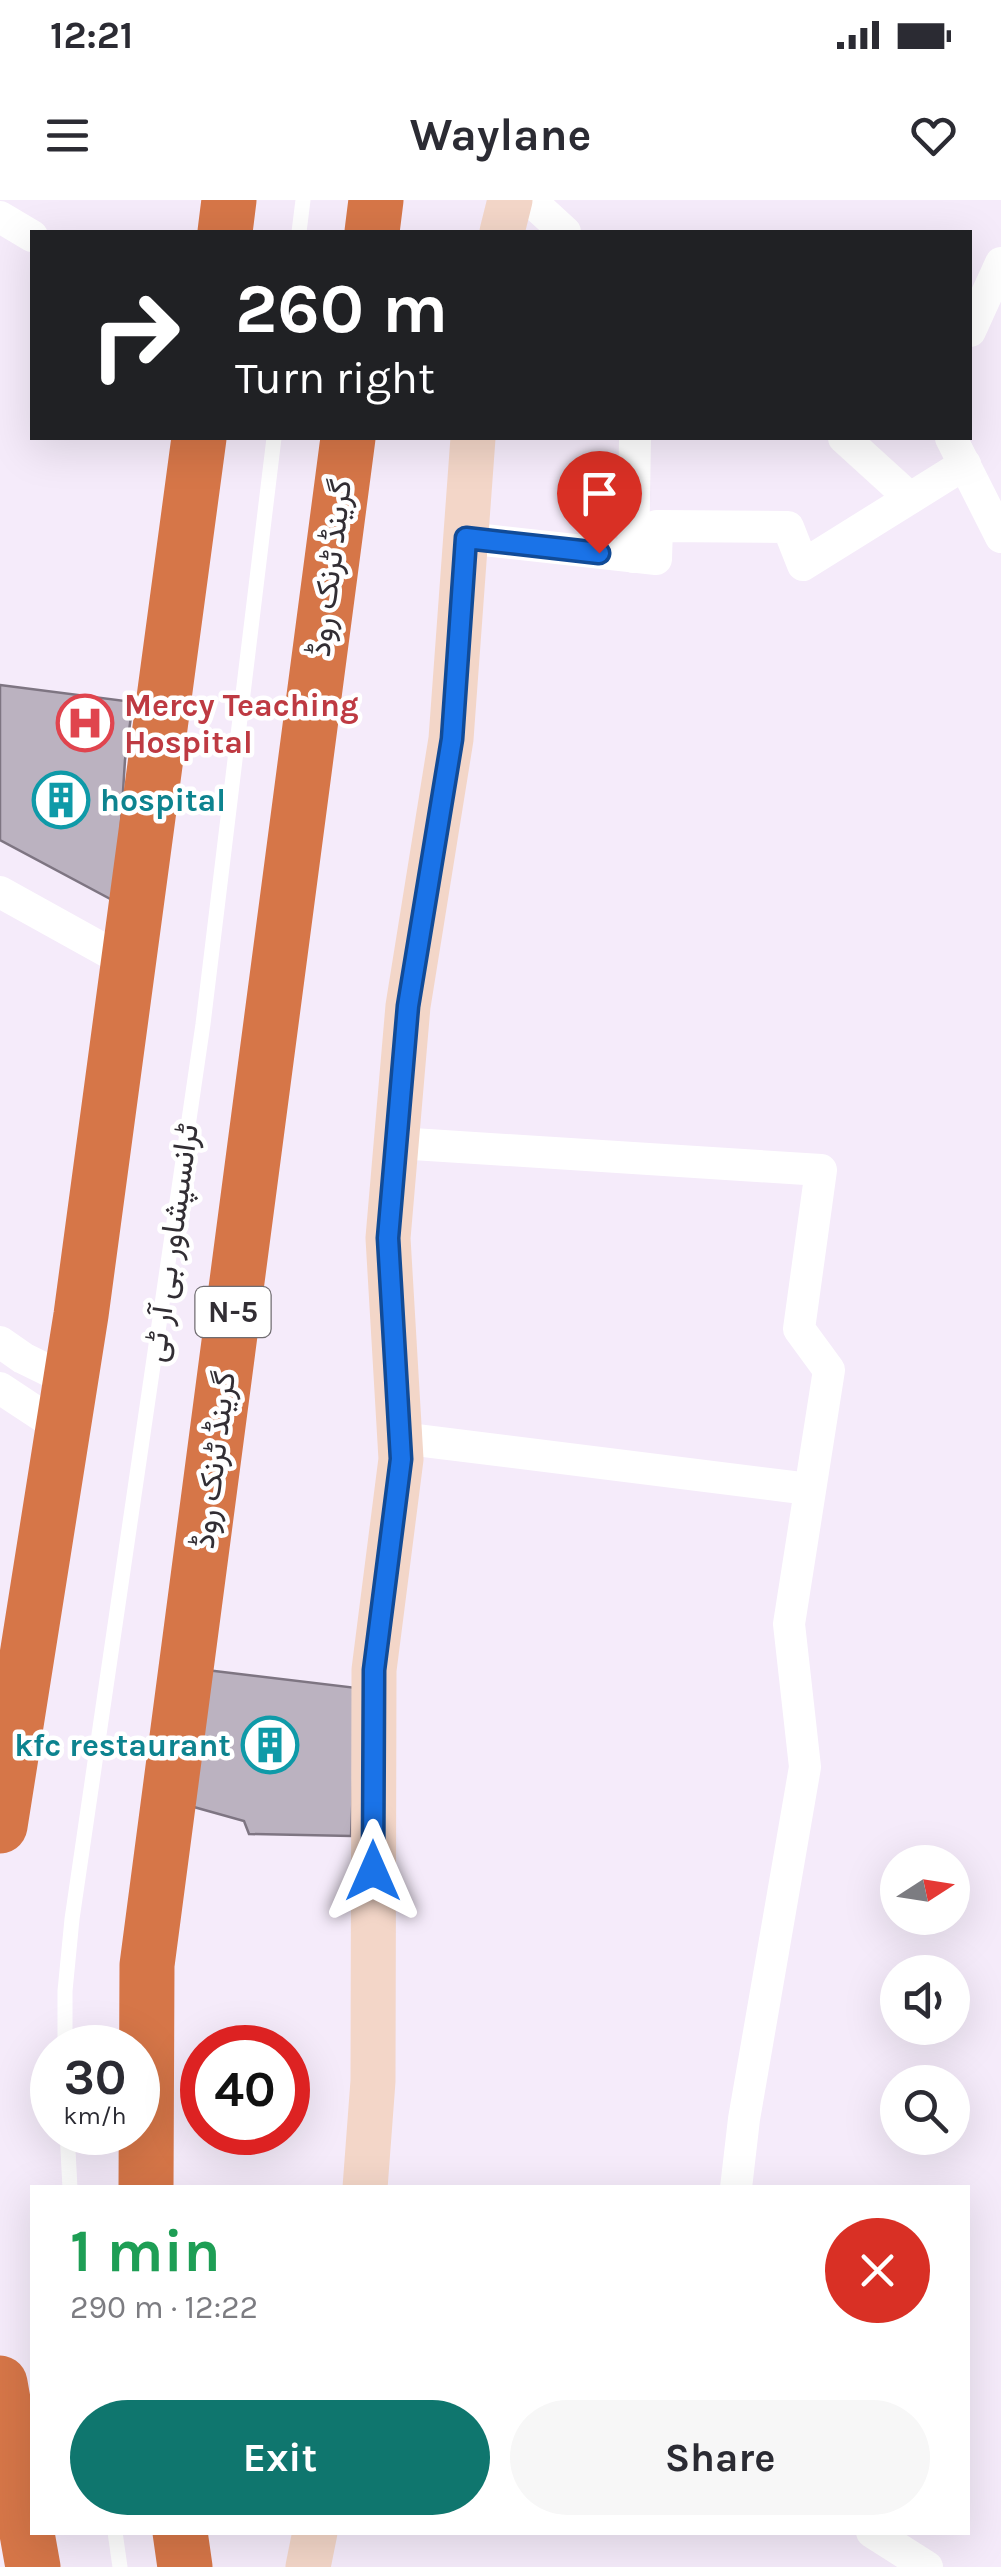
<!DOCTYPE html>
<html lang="en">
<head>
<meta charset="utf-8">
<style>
	:root { --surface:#fff; --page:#f7f7f7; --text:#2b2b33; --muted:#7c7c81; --accent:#0f766e }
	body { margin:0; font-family:Karla,Vazirmatn,sans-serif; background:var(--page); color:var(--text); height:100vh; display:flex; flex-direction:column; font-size:38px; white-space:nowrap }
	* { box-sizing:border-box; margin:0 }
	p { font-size:32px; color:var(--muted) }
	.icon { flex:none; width:55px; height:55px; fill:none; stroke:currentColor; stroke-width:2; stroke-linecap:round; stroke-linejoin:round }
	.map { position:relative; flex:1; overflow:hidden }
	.panel { position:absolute; left:30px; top:1985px; width:940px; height:350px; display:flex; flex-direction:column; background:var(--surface); border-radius:0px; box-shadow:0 10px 40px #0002 }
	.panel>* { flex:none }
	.top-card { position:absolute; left:30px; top:30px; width:942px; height:210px; border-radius:0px; box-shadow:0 10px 40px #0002; background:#202124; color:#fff; overflow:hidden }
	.needle { width:65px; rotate:78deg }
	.tools { position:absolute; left:880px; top:1645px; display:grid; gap:20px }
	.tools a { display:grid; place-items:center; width:90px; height:90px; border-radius:50%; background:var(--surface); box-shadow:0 10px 40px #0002; font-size:50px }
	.speed { position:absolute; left:30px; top:1825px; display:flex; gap:20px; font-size:50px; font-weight:700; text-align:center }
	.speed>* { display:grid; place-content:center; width:130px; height:130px; border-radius:50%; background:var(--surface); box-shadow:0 10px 40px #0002; line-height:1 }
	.speed small { font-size:25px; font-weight:400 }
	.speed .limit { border:15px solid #d22; background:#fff; color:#111 }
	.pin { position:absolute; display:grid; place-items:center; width:85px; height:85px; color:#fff; margin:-102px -42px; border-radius:50% 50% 50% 0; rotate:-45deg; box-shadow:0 0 10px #0007 }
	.pin .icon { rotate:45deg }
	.me { position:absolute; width:110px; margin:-55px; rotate:0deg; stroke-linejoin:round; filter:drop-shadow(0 0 8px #0008) }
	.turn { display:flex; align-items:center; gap:35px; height:210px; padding:0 40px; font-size:45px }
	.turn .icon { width:130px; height:130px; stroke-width:2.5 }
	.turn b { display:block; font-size:70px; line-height:85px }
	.round { display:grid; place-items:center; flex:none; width:105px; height:105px; border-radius:52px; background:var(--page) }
	.overview { display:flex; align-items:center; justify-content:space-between; height:170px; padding:0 40px }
	h1 { font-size:60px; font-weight:700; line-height:75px; color:#1e9e55 }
	.primary-button { display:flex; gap:20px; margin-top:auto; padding:20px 40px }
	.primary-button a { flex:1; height:115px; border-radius:60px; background:var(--accent); color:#fff; font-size:40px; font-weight:700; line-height:115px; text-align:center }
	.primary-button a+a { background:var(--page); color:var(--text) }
	.status { display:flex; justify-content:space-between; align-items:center; height:70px; padding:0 50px; background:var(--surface); direction:ltr }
	.status svg { height:28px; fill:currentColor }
	header { display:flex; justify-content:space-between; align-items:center; height:130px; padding:0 40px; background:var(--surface); font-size:45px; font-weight:700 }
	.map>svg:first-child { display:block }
</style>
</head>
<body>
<div class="status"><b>12:21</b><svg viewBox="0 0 49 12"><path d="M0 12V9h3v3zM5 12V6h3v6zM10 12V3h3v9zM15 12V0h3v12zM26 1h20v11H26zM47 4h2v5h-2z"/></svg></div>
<header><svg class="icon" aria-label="menu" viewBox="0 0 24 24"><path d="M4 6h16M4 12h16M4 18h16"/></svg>Waylane<svg class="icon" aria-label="heart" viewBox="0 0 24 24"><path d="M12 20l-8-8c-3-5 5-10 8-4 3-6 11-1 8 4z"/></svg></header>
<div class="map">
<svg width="1001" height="2367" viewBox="0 0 1001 2367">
	<rect width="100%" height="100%" fill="#f5ebfa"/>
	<g fill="#bbb2c0" stroke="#7e7582" stroke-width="2.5">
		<path d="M0 485 133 502 125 560 116 702 0 640Z"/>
		<path d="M198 1469 357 1488 351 1636 249 1634 244 1621 176 1602Z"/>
	</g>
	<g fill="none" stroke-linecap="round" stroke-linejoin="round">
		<g stroke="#fff" stroke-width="15">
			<path d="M299 32 303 0"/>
			<path d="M65 1848V1791L72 1719 203 824 274 238"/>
			<path d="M67 1932 70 1988"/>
			<path d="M115 2332 120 2367"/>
		</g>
		<g stroke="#fff" stroke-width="32">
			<path d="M530 0 565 32"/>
			<path d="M0 17 32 36"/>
			<path d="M970 131 1001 63"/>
			<path d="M844 238 910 298"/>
			<path d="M951 238 1001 337"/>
			<path d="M466 338 656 359 657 326 788 327 803 365 965 264"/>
			<path d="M633 357 635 238"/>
			<path d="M0 692 128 763"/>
			<path d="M397 943 821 970 799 1129 829 1170 789 1424 805 1567 744 1919 736 1988"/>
			<path d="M0 1142 23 1158 70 1181"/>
			<path d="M0 1188 62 1229"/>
			<path d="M400 1238 809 1289"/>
			<path d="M872 2332 927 2367"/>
		</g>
		<g stroke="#f3d6c8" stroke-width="45">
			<path d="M502 32 510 0"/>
			<path d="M365 1988 373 1881 374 1470 401 1259 388 1038 408 806 451 539 473 238"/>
			<path d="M308 2367 315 2332"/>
		</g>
		<g stroke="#d67648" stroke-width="55">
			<path d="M225 32 229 0"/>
			<path d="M372 32 376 0"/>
			<path d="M0 1626 81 1115 199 238"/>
			<path d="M146 1988 147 1765 348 238"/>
			<path d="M0 2183 33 2367"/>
			<path d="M180 2332 185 2367"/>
		</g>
	</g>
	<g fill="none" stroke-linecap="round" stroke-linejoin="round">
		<g stroke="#114b97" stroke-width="25">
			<path id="route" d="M373 1671 374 1470 401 1259 388 1038 408 806 452 539 466 338 599 353"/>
		</g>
		<use href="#route" stroke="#1a73e8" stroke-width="18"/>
	</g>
	<defs>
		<g id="hospital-ring" transform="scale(2.875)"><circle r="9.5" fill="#fff" stroke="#e0444e" stroke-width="1.5"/><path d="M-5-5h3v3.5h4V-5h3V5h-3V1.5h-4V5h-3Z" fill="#e0444e"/></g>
		<g id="building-ring" transform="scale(2.875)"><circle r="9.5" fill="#fff" stroke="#0f9aa8" stroke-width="1.5"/><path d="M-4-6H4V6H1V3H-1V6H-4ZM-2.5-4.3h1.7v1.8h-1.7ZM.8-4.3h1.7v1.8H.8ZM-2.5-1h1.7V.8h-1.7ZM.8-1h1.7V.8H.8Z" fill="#0f9aa8"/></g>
	</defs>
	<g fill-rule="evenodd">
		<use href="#hospital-ring" x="85" y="523"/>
		<use href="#building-ring" x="61" y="600"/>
		<use href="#building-ring" x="270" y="1545"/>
	</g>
	<g text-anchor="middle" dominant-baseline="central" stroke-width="9" stroke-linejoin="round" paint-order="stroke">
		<rect fill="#fff" stroke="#706d71" stroke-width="2.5" x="195.5" y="1087" width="75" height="50" rx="8"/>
		<g font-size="30" font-weight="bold" fill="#322e34">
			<text x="233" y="1112">N-5</text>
		</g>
		<g font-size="32" fill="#322e34" stroke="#fff">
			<text transform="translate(330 368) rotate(-83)">گرینڈ ٹرنک روڈ</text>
			<text transform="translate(171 1043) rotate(-82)">ٹرانسپشاور بی آر ٹی</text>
			<text transform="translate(214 1260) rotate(-83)">گرینڈ ٹرنک روڈ</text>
		</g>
		<g font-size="32" font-weight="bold" fill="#be3a42" stroke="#fff" text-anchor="start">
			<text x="124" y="505">Mercy Teaching<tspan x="124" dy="37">Hospital</tspan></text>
		</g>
		<g font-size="32" font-weight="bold" fill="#0d838f" stroke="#fff" text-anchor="start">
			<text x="100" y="600">hospital</text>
			<text x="231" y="1545" text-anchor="end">kfc restaurant</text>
		</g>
	</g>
</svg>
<div class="tools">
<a><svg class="needle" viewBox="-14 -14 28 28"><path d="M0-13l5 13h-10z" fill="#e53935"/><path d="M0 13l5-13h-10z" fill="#7c7c81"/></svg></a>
<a><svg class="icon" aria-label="sound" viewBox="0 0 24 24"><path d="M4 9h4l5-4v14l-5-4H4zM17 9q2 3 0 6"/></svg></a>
<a><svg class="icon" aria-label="search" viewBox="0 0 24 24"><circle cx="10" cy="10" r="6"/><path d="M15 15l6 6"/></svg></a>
</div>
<div class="speed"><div>30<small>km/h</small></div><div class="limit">40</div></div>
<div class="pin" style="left:599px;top:353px;background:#d93025"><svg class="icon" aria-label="arrive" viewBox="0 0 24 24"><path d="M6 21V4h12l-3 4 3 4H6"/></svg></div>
<svg class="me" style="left:373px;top:1671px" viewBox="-20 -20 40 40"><path d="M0-17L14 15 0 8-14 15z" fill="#1a73e8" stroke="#fff" stroke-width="4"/></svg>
<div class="top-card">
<div class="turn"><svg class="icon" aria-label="right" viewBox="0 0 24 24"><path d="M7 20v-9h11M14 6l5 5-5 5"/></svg><div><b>260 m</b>Turn right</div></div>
</div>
<section class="panel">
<div class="overview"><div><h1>1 min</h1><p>290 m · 12:22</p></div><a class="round" style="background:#d93025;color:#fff"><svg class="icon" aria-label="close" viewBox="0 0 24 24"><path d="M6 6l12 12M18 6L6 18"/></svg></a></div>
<div class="primary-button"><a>Exit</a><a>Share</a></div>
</section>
</div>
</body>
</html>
